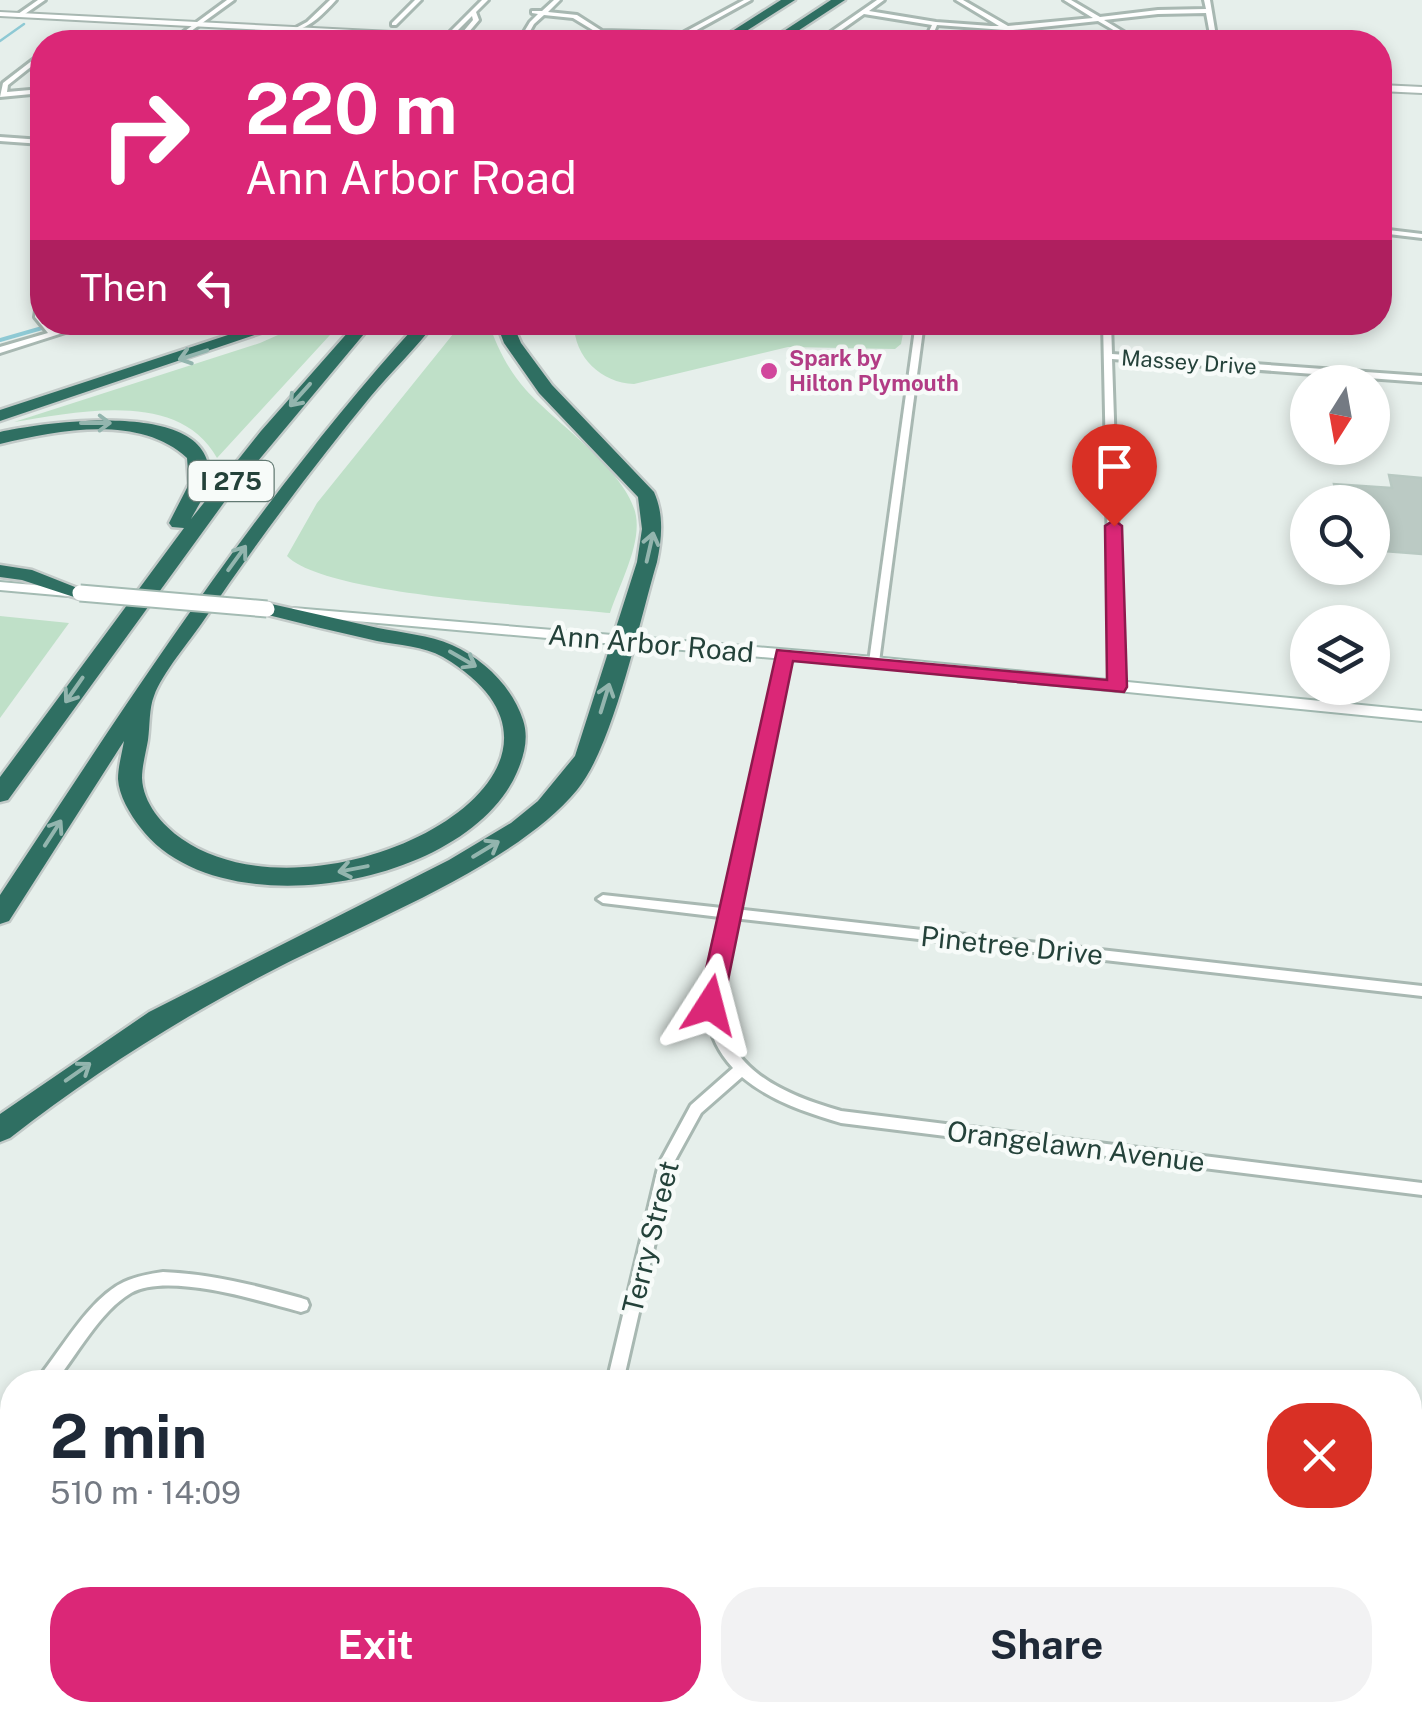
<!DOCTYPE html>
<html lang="en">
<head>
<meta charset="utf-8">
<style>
	:root { --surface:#fff; --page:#f2f2f3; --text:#1f2937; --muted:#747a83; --accent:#db2777 }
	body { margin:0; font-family:"Public Sans",sans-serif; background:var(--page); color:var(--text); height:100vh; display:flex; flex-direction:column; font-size:38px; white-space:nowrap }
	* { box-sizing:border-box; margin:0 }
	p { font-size:32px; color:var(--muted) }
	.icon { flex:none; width:55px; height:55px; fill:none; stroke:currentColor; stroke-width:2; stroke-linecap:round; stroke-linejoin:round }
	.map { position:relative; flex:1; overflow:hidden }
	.side { position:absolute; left:0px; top:1370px; width:1422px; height:352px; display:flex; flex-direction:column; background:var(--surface); border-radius:40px 40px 0 0; box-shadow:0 5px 15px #0003 }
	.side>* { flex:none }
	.guide { position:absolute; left:30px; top:30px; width:1362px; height:305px; border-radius:40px; box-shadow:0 5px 15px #0003; background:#db2777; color:#fff; overflow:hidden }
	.needle { width:65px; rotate:191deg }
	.tools { position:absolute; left:1290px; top:365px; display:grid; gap:20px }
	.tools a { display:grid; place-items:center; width:100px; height:100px; border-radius:50%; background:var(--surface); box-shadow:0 5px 15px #0003; font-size:50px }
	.pin { position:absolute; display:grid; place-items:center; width:85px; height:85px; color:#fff; margin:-102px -42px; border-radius:50% 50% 50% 0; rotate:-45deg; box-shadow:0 0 10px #0007 }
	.pin .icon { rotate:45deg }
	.me { position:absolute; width:110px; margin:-55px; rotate:9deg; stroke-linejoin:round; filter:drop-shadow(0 0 8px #0008) }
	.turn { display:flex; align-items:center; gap:35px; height:210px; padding:0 50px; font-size:45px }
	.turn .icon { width:130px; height:130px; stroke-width:2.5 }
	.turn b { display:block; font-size:70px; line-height:85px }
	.then { display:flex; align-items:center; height:95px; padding:0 50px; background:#0003; gap:20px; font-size:38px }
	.round { display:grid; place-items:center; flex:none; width:105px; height:105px; border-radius:40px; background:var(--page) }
	.head { display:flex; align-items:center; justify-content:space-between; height:170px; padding:0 50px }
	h1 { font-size:60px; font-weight:700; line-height:75px }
	.button { display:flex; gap:20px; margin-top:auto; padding:20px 50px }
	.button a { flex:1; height:115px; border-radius:40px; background:var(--accent); color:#fff; font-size:40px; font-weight:700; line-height:115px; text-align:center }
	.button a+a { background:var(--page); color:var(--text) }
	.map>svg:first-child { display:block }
</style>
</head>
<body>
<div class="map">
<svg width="1422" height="1722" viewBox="0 0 1422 1722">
	<rect width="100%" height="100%" fill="#e6efeb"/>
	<g fill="#bfe0c8">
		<path d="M574 322H905V323L901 344 895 349 788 347 634 384C601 383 573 356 574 322Z"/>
		<path d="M305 323H341L217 458C179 389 77 412 14 422L260 343Z"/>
		<path d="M462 323H489C496 346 509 371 526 390 556 423 629 473 636 516 641 546 619 585 610 613 546 606 326 596 287 556L317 503Z"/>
		<path d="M0 616 69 623 0 718Z"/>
	</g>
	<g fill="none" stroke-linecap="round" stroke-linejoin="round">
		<path stroke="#8ec9d4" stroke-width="2.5" d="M0 41 24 24"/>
		<path stroke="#8ec9d4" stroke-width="4" d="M0 340 63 322"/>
	</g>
	<path fill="#bbcac4" stroke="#b8c9c2" stroke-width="2.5" d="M1389 475 1422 478V554L1372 550V502H1338L1334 484 1392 488Z"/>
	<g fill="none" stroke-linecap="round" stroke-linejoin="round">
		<g stroke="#a8b8b2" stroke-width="6">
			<g id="minor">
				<path d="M38 0H45L22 16H18V14Z"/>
				<path d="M227 0H234L176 42H170Z"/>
				<path d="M330 0H336C324 13 311 27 294 31V29L307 22Z"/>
				<path d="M415 0H421L396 25H392V23Z"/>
				<path d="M482 0H488L476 12 479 20 462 40 457 39 473 20 472 16 449 39H445V37Z"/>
				<path d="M554 0H560L548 12 577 15 602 31 683 33 744 0H751L684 37 601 35 573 18 544 15 534 24 524 42H518L530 22 538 14 532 13V11H542Z"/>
				<path d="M877 0H884L869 11 936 22 991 26H999L956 0H963L1008 26 1093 18 1064 0H1071L1100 17 1158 10 1206 9 1204 0H1210L1217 42H1180L1183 40H1211L1206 13 1158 14 1104 20 1140 42H1134L1098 21 1013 30 1033 42H1027L1005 30 937 25 930 42H924L932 25 864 14 830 38 831 42H825V36Z"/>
				<path d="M42 53V58L8 85 7 92 42 89V93L0 97 3 83Z"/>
				<path d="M0 137 42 140V144L0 141Z"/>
				<path d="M1380 229 1422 234V238L1380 233Z"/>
				<path d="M39 291H42V322H48L55 331 83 322H97L0 353V347L48 333 35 317Z"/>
				<path d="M916 322H924L879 662 874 665 869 662Z"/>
				<path d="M1103 322H1111L1112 354 1422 376V382L1112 359 1123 687 1117 690 1111 687Z"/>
				<path d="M784 651 789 654 735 909 1422 986V996L733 918C728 941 719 965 719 988 717 1065 777 1093 841 1111L1422 1183V1195L841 1123C805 1112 771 1101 742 1077L701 1113 673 1164 623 1382H607L659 1164 691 1105 733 1068C691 1023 708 970 720 917L603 903 597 899 603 895 722 908 779 654Z"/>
				<path d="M163 1272C210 1274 255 1285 301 1298L307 1300 309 1305 307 1310 301 1312C261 1301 168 1272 131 1293 100 1311 77 1355 55 1382H37L39 1377C63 1347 90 1298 124 1282 137 1276 149 1274 163 1272Z"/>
				<path d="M12 1414C13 1427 14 1439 0 1445 0 1432 0 1420 12 1414Z"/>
				<path d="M0 1588 12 1591V1609L0 1606Z"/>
				<path d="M234 1710H258L264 1715 267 1722H243L237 1717Z"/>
				<path d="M532 1710H552L549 1722H529Z"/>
			</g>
		</g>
		<g stroke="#a8b8b2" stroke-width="4">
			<g id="tertiary">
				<path d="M0 12 532 39 536 42H493L0 16Z"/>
				<path d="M1380 85 1422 87V93L1380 91Z"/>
			</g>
		</g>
		<g stroke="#a4bbb3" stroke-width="4">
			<g id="secondary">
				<path d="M0 582 79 589 86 593 79 597 0 590Z"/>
				<path d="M293 608 874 657 1422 711V721L874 667 288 615 286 612Z"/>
			</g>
		</g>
		<g stroke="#c2cac8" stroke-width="5">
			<g id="motorway">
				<path d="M781 0H795L729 42H715Z"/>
				<path d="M831 0H845L781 42H767Z"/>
				<path d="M267 322H293L0 421V410Z"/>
				<path d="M357 322H374L228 497 8 800 0 802V777L184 528 172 527 169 523 189 484 187 458C140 414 58 430 0 444V432C45 422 224 396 208 484 206 495 196 509 191 519L261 431Z"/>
				<path d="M419 322H436C416 348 392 371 371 396 312 468 256 543 204 620 190 641 162 673 154 696 149 708 150 726 148 740 146 752 142 766 142 778 143 803 162 825 182 839 319 934 637 772 443 657 423 646 399 645 377 641 338 632 299 623 260 613L256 609 267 603C304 611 341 620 378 628 403 633 429 635 452 645 485 660 512 687 523 720 529 738 524 756 517 772 468 887 217 931 140 827 130 814 119 796 118 779 118 767 122 753 124 741L9 921 0 924V895C131 697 258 499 419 322Z"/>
				<path d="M496 322H512L521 343 552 385 654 492C664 514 662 538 657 562 639 622 614 745 577 790 515 865 367 922 279 967 183 1016 95 1072 10 1138L0 1142V1114L149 1012 449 860 511 823 538 801 575 756 637 562 642 529 638 497 539 393 504 343Z"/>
				<path d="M0 565 32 570 90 593 80 599 22 580 0 577Z"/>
			</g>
		</g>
		<use href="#minor" fill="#fff" fill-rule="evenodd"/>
		<use href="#tertiary" fill="#fff" fill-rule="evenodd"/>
		<use href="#secondary" fill="#fff" fill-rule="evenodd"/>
		<use href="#motorway" fill="#2f6f62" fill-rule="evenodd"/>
		<g stroke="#a4bbb3" stroke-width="19" stroke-linecap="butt">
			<path id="secondary-bridge" d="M80 593 267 609"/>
		</g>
		<use href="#secondary-bridge" stroke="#fff" stroke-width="15"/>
	</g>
	<defs><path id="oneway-shaft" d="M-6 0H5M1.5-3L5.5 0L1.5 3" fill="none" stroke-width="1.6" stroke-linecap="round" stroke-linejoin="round" transform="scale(2.5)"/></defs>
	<g stroke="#93b5ae">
		<use href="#oneway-shaft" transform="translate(193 355) rotate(162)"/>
		<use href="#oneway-shaft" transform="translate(300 395) rotate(132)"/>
		<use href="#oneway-shaft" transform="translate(96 423)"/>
		<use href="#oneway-shaft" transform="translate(650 547) rotate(-77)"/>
		<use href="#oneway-shaft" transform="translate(237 558) rotate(-54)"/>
		<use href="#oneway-shaft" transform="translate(463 659) rotate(30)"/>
		<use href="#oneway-shaft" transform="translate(74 690) rotate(125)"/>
		<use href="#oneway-shaft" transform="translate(605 698) rotate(-73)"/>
		<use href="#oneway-shaft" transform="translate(53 833) rotate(-57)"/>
		<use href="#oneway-shaft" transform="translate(486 849) rotate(-31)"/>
		<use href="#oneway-shaft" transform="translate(353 869) rotate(169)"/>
		<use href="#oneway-shaft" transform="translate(78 1072) rotate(-35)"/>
	</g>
	<path fill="#db2777" stroke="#8e194d" stroke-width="2.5" d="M1114 520 1122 526 1127 687 1124 692 793 661 723 1005 719 1012H702L698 1005 777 650 1107 680 1105 526Z"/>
	<circle fill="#d1479c" stroke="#f7fbf9" stroke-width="4" cx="769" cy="371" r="10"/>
	<g text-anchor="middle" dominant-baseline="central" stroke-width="9" stroke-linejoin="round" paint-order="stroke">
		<g font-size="22" font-weight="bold" fill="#b23c85" stroke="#f7fbf9" text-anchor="start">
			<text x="789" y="358">Spark by<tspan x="789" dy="25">Hilton Plymouth</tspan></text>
		</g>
		<g font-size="22" fill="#24423a" stroke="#f7fbf9">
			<text transform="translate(1189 362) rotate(4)">Massey Drive</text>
		</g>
		<rect fill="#f7fbf9" stroke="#637a73" stroke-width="2.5" x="188.5" y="461" width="85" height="40" rx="8"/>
		<g font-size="25" font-weight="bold" fill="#24423a">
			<text x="231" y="481">I 275</text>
		</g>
		<g font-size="28" fill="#24423a" stroke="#f7fbf9">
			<text transform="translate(651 643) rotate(5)">Ann Arbor Road</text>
			<text transform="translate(1012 945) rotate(6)">Pinetree Drive</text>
			<text transform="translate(1076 1146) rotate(7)">Orangelawn Avenue</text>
			<text transform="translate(650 1237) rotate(-76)">Terry Street</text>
		</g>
	</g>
</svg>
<div class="tools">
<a><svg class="needle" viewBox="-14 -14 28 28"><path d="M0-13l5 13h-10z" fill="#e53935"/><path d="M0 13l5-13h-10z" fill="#747a83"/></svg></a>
<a><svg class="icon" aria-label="search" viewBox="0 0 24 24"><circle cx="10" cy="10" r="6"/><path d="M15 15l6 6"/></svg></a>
<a><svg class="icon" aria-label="layers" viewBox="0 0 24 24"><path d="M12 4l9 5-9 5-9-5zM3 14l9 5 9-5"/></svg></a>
</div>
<div class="pin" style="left:1114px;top:526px;background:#d93025"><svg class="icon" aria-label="arrive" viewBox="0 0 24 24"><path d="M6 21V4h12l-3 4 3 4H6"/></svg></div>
<svg class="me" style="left:710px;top:1005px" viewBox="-20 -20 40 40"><path d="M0-17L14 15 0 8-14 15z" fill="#db2777" stroke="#fff" stroke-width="4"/></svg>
<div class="guide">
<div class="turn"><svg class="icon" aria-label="right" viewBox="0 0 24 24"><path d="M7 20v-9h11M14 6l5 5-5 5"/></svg><div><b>220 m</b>Ann Arbor Road</div></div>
<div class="then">Then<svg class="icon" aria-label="left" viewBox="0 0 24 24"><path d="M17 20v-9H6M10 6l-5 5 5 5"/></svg></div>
</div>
<section class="side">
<div class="head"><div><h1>2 min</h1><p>510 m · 14:09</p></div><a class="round" style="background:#d93025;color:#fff"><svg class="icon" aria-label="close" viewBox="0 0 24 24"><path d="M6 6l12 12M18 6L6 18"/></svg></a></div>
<div class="button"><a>Exit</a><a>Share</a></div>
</section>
</div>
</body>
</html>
